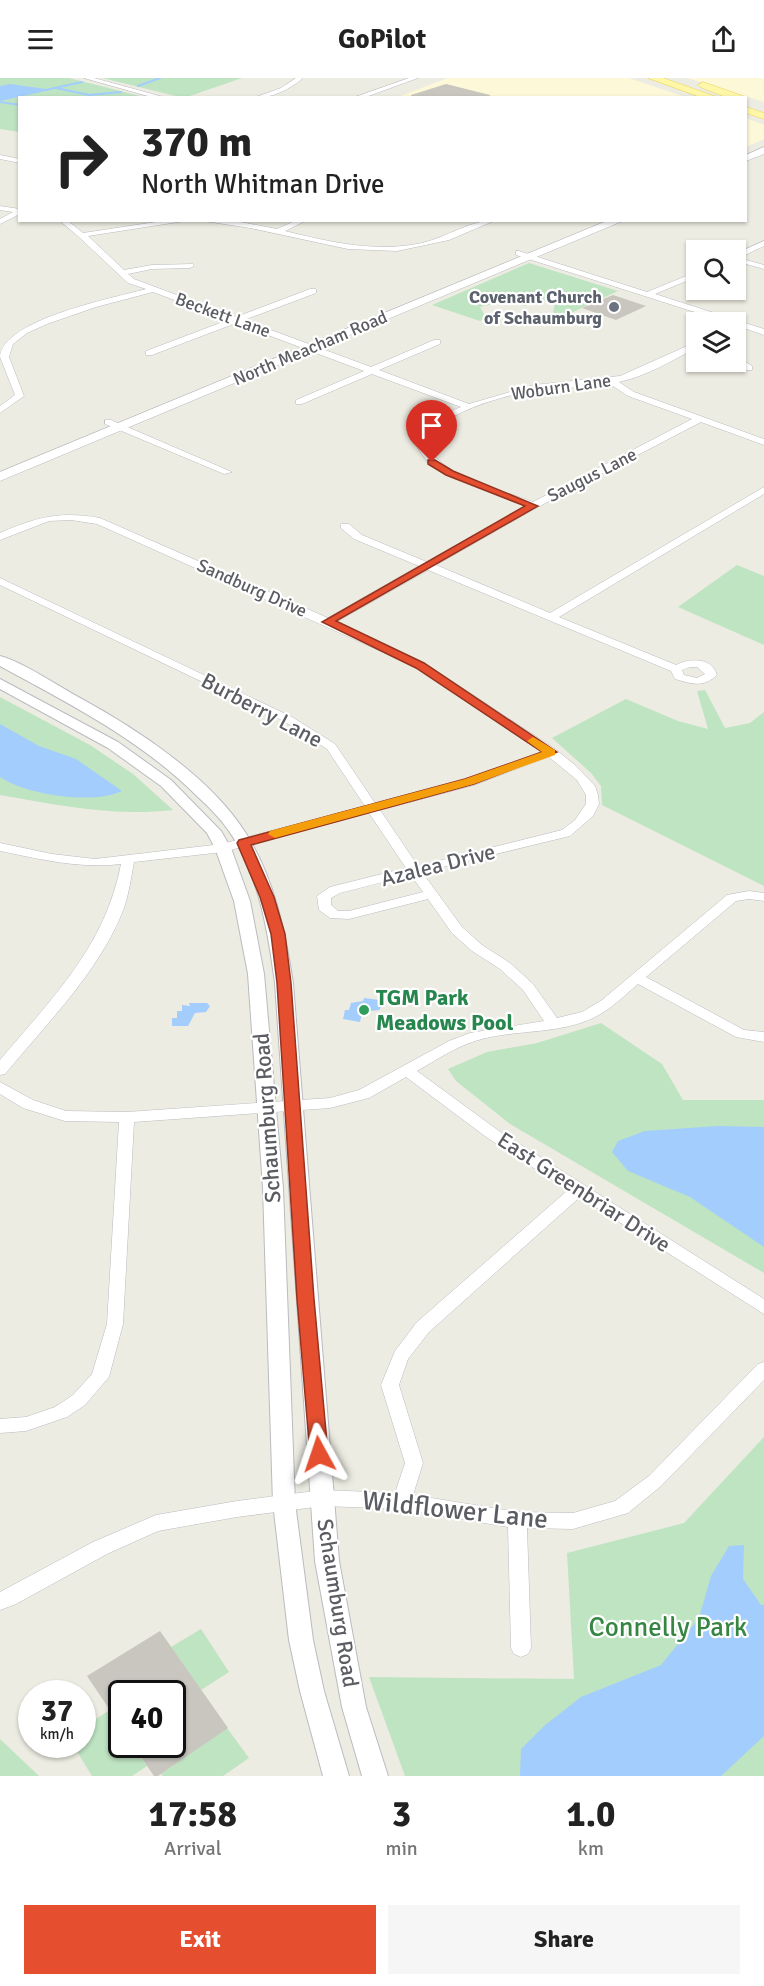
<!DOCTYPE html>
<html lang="en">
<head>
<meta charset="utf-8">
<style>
	:root { --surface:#fff; --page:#f6f6f6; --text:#222; --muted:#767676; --accent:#e54f30 }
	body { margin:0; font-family:Signika,sans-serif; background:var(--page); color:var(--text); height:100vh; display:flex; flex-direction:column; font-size:22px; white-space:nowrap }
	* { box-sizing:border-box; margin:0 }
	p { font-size:20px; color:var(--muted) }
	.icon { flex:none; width:33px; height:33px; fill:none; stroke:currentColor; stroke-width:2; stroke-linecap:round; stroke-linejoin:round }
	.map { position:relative; height:1698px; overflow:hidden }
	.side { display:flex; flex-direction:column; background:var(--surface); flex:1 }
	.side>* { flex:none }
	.top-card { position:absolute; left:18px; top:18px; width:729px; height:126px; border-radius:0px; box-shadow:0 2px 4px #0004; background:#fff; color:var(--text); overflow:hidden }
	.tools { position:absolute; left:686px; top:162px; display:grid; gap:12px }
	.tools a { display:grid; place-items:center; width:60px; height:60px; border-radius:0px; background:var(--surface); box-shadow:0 2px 4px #0004; font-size:30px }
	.speed { position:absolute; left:18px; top:1602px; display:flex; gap:12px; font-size:30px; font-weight:700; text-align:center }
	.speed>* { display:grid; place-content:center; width:78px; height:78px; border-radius:50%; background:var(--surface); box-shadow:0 2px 4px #0004; line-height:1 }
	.speed small { font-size:15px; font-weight:400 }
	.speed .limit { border:3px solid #111; border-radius:9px; background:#fff; color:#111 }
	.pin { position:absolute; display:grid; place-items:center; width:51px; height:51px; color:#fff; margin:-62px -26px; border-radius:50% 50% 50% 0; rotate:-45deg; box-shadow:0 0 6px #0007 }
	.pin .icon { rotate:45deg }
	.me { position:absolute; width:66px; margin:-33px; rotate:355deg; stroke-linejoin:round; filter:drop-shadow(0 0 4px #0008) }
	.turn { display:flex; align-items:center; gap:21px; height:126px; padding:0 24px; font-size:27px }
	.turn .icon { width:78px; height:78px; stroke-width:2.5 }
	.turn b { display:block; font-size:42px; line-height:51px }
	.eta { display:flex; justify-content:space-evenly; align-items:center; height:102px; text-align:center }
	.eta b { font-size:36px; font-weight:700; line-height:42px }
	.primary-button { display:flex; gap:12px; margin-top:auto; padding:12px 24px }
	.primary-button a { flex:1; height:69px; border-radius:0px; background:var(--accent); color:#fff; font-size:24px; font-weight:700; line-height:69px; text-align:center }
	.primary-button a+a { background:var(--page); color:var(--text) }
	header { display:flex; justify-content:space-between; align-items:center; height:78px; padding:0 24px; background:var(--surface); font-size:27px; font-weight:700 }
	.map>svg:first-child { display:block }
</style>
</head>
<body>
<header><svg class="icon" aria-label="menu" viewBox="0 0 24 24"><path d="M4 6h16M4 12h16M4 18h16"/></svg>GoPilot<svg class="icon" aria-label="share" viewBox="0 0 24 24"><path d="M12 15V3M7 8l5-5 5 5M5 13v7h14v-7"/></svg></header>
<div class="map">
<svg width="764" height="1698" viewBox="0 0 764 1698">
	<rect width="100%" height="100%" fill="#edece2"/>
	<g fill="#fdf8d7">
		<path d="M448 0H629L685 19 395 20Z"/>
		<path d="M687 0H764V24Z"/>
		<path d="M746 40 764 47V61L746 69Z"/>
	</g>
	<g fill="#bfe4c2">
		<path d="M0 0H69L144 19 20 20 19 54 0 51Z"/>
		<path d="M102 0H242L184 20Z"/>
		<path d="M529 185 618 213 545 247 552 238 556 221 538 223 525 228 511 222 480 229 486 240 480 243 432 227Z"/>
		<path d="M737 487 764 498V567L678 529Z"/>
		<path d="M705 612 725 650 750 645 764 634V808L602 727 601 708 591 695 552 660 626 621 678 643 708 651 697 613Z"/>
		<path d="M0 619 90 667 133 696 173 732C115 739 57 727 0 717Z"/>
		<path d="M601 945 662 986 683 1022H764V1195L510 1046 456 1003 448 991 487 974 537 965Z"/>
		<path d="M764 1359V1698H405L369 1599 574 1601 567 1475 684 1445Z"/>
		<path d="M201 1551 229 1594 201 1612 171 1569Z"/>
		<path d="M110 1632 121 1650 122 1666 132 1667 147 1688 132 1698H92L73 1667 82 1666 83 1649Z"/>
		<path d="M227 1650 249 1680 223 1698H163L161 1696Z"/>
		<path d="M0 1661 39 1698H0Z"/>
	</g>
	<g fill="#a2cdfd">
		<path d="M10 6 46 11 0 22V8Z"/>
		<path d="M0 646 39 668 76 681 122 713C94 727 26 717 0 699Z"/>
		<path d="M364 920 379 922 382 928 379 932 362 934 360 944 343 941 345 932H349L351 925 363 923Z"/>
		<path d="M189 925H207L210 928 206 934 195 935 188 948H172V940H177V933H182V927L190 928Z"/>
		<path d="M718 1048 764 1049V1169L690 1119 628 1093 612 1074 618 1063 645 1053Z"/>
		<path d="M744 1467 743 1501 761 1527H764V1658L721 1698H520L521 1671 544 1648 581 1619 661 1587 699 1540 711 1498 729 1468Z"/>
	</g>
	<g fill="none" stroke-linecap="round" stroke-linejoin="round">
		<g stroke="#a2cdfd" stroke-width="2">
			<path d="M138 8 160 0"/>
			<path d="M56 10 89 17 121 14"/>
			<path d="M0 22 82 4"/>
			<path d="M0 24 20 27"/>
		</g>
	</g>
	<g fill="#c8c6bf">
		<path d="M446 6 490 17 489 20H412L411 17Z"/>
		<path d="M613 217 646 228 616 242 582 230Z"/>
		<path d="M160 1553 228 1650 158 1698H154L132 1666H172V1616H122V1650L87 1598Z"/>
	</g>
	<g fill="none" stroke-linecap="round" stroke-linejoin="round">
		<g stroke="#babbc1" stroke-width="1">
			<g id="minor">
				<path d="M84 0H94L167 20H155Z"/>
				<path d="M296 0H303C289 12 272 20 253 20L281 10Z"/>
				<path d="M409 0H418L363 20H352Z"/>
				<path d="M0 77 20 81V85L0 81Z"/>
				<path d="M0 128 20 131V136L0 146V141L13 134 0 132Z"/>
				<path d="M59 142H67L83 155 169 142H191L88 158 124 192 152 187 193 186 194 188 190 190 152 191 128 196 134 201 236 239 310 211H316V215L244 242 371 289 434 262H440V266L379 292 469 326 534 307 620 298 696 264V270C671 283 647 298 619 304L634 314 764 361V367L701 344 536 430 436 487 550 535 764 409V416L559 539 676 587C689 580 712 579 717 597 703 610 692 606 675 601L671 593 428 492 336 544 424 585 555 671 576 688 595 708 598 717 599 726 593 738 570 758 422 794 462 849 482 867 510 885 533 906 557 940 582 934 602 922 727 817 749 813 764 815V823L749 821 736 823 646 899 744 952 764 954V964L736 959 638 906C624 918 610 932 593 940 557 957 513 951 475 963 454 970 436 982 417 993L499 1053 764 1221V1236L580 1119 429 1254 408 1281 399 1307 423 1385 413 1417 517 1434 573 1435 615 1423 649 1398 758 1286 764 1284V1302L661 1408 628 1435 573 1451 527 1450 531 1570 528 1576 521 1579 514 1576 511 1570 508 1449 402 1431 323 1428 237 1439 158 1453 107 1476 16 1526 0 1532V1514L93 1464 156 1437 237 1423 323 1412 395 1415 405 1385 381 1307 395 1273 417 1244 568 1112 489 1061 406 999 369 1020 330 1030 134 1044 123 1246 109 1299 85 1327 67 1339 26 1353 0 1355V1341L26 1339 55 1329 73 1317 92 1296 107 1246 119 1044 65 1043 23 1030 0 1016V1004L33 1022 66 1033 127 1034 330 1020 359 1012 449 963 470 955 544 943 523 912 500 891 472 873 452 855 428 821 349 841 330 840 319 832 317 818 330 809 406 790 369 735 223 774 134 784C131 800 129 815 124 830 100 893 47 945 5 996L0 997V982C52 920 105 869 121 786 79 791 40 781 0 773V765L52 776 95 781 222 766 365 728 327 671 284 643 0 507V500L292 639 335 666 375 725 466 701 541 674 416 589 97 446 71 442 49 443 0 462V455C37 439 60 433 100 440L328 540 419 488 354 461 341 450V446H349L362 457 427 484 525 428 446 397 429 386 417 369C423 347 441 337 461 329L372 296 302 326H296V322L364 293 236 245 152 277H146V273L228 242 153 214 96 229 47 246 27 255 13 266 9 279 24 318 0 335V328L15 317 0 279C3 241 114 220 146 211L128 205 79 159ZM610 306 628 318 692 341 533 424C499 411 447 400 427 369 428 365 428 360 431 356 448 333 509 316 537 312 561 309 586 310 610 306ZM690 589H697L705 596 697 600 684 597 682 592ZM549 679 577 702 586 717V726L575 742 562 752 418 788 380 732 474 707ZM411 797 423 814 349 833H338L331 827V820L340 815Z"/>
				<path d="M198 142H230L277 151 297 142H307L285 153C330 164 376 175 422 165 447 159 471 142 496 142L449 162 397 173 348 171 250 150Z"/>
				<path d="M764 163V168L739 180 764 187V191L735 183V176Z"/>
				<path d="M519 173 647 214 696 194V199L655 216 764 251V257L735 247V244H726L516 177V173Z"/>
				<path d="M735 277 752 288V292H746L734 284Z"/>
				<path d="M105 342H111L232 394 224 396 105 346Z"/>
			</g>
		</g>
		<g stroke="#babbc1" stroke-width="2">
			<g id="tertiary">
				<path d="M0 578C21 583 60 609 80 620 137 651 210 699 245 754 274 799 285 853 293 905L339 1483 366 1629 388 1698H362L342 1629 315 1483 275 905C268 854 259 796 229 753 220 740 209 729 198 719 141 662 70 626 0 588Z"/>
				<path d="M0 601 118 664 171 702 221 753 231 770 250 823 264 896 283 1110 295 1425 313 1562 324 1613 349 1698H323L300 1613 289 1562 273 1425 263 1110 248 896 234 823 215 770 207 755 161 708 108 670 0 611Z"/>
			</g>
		</g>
		<g stroke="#b8bac0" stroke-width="1">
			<g id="secondary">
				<path d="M764 69V76L746 83V77Z"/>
				<path d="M609 142H625L0 403V394Z"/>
			</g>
		</g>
		<g stroke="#eed35a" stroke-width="1">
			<g id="primary">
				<path d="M648 0H663L720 20H703Z"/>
				<path d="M703 4 743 18 744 20H728L700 9 698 7Z"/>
				<path d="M746 29 764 35V41L746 35Z"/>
			</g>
		</g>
		<use href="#minor" fill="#fff" fill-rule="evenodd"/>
		<use href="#tertiary" fill="#fff" fill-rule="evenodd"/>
		<use href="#secondary" fill="#fff" fill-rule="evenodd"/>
		<use href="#primary" fill="#fdf7a7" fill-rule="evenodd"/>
	</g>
	<path fill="#e54f30" stroke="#95331f" stroke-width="1.5" d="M428 382H435L453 393 538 428 336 543 424 585 557 674 474 706 251 767 274 819 285 856 291 905 314 1221 328 1376 325 1382 319 1384 312 1382 310 1376 297 1221 277 905 271 856 260 819 237 765 239 762 465 701 542 674 416 590 322 544 525 428 446 397 428 386Z"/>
	<path fill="#f59e0b" d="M533 659 555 672V677L474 706 275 760 268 756 270 753 465 701 542 674 527 663Z"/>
	<circle fill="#6b7280" stroke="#fff" stroke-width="2" cx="614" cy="229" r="6"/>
	<circle fill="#2e9e5b" stroke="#fff" stroke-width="2" cx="364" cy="932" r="6"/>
	<g text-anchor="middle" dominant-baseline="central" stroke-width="4.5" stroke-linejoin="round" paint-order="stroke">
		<g font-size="18" font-weight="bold" fill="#5b616d" stroke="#fff" text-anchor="end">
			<text x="602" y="219">Covenant Church<tspan x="602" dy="21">of Schaumburg</tspan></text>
		</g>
		<g font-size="18" fill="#5b5d63" stroke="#fff">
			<text transform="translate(223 237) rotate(20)">Beckett Lane</text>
			<text transform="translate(310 270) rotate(-23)">North Meacham Road</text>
			<text transform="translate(561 309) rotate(-8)">Woburn Lane</text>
			<text transform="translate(592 397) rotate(-27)">Saugus Lane</text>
			<text transform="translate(252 510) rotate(24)">Sandburg Drive</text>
		</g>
		<g font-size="22" fill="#5b5d63" stroke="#fff">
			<text transform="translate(262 632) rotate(28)">Burberry Lane</text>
			<text transform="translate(438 787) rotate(-14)">Azalea Drive</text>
			<text transform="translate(267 1040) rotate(-94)">Schaumburg Road</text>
			<text transform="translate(584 1114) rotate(33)">East Greenbriar Drive</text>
			<text transform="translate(338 1525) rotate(81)">Schaumburg Road</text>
		</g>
		<g font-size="22" font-weight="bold" fill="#27864d" stroke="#fff" text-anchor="start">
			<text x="376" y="919">TGM Park<tspan x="376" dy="25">Meadows Pool</tspan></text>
		</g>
		<g font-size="27" fill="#5b5d63" stroke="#fff">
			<text transform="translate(455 1432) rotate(6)">Wildflower Lane</text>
		</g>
		<g font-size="27" fill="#378542" stroke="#fff">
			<text x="668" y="1549">Connelly Park</text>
		</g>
	</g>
</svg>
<div class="tools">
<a><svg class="icon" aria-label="search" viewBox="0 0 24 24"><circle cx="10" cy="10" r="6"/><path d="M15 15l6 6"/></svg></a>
<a><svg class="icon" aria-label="layers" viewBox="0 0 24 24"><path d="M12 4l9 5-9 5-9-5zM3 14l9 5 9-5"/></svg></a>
</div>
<div class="speed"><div>37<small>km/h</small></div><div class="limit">40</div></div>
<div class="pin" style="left:432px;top:384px;background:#d93025"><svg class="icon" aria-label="arrive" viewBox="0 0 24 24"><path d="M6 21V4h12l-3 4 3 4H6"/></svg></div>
<svg class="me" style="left:319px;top:1376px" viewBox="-20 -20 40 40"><path d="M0-17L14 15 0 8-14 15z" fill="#e54f30" stroke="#fff" stroke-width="4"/></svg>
<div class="top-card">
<div class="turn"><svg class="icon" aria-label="right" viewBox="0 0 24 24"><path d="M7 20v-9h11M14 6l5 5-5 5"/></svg><div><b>370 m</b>North Whitman Drive</div></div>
</div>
</div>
<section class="side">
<div class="eta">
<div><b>17:58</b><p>Arrival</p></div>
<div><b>3</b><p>min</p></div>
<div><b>1.0</b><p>km</p></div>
</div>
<div class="primary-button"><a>Exit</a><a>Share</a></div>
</section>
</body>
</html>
